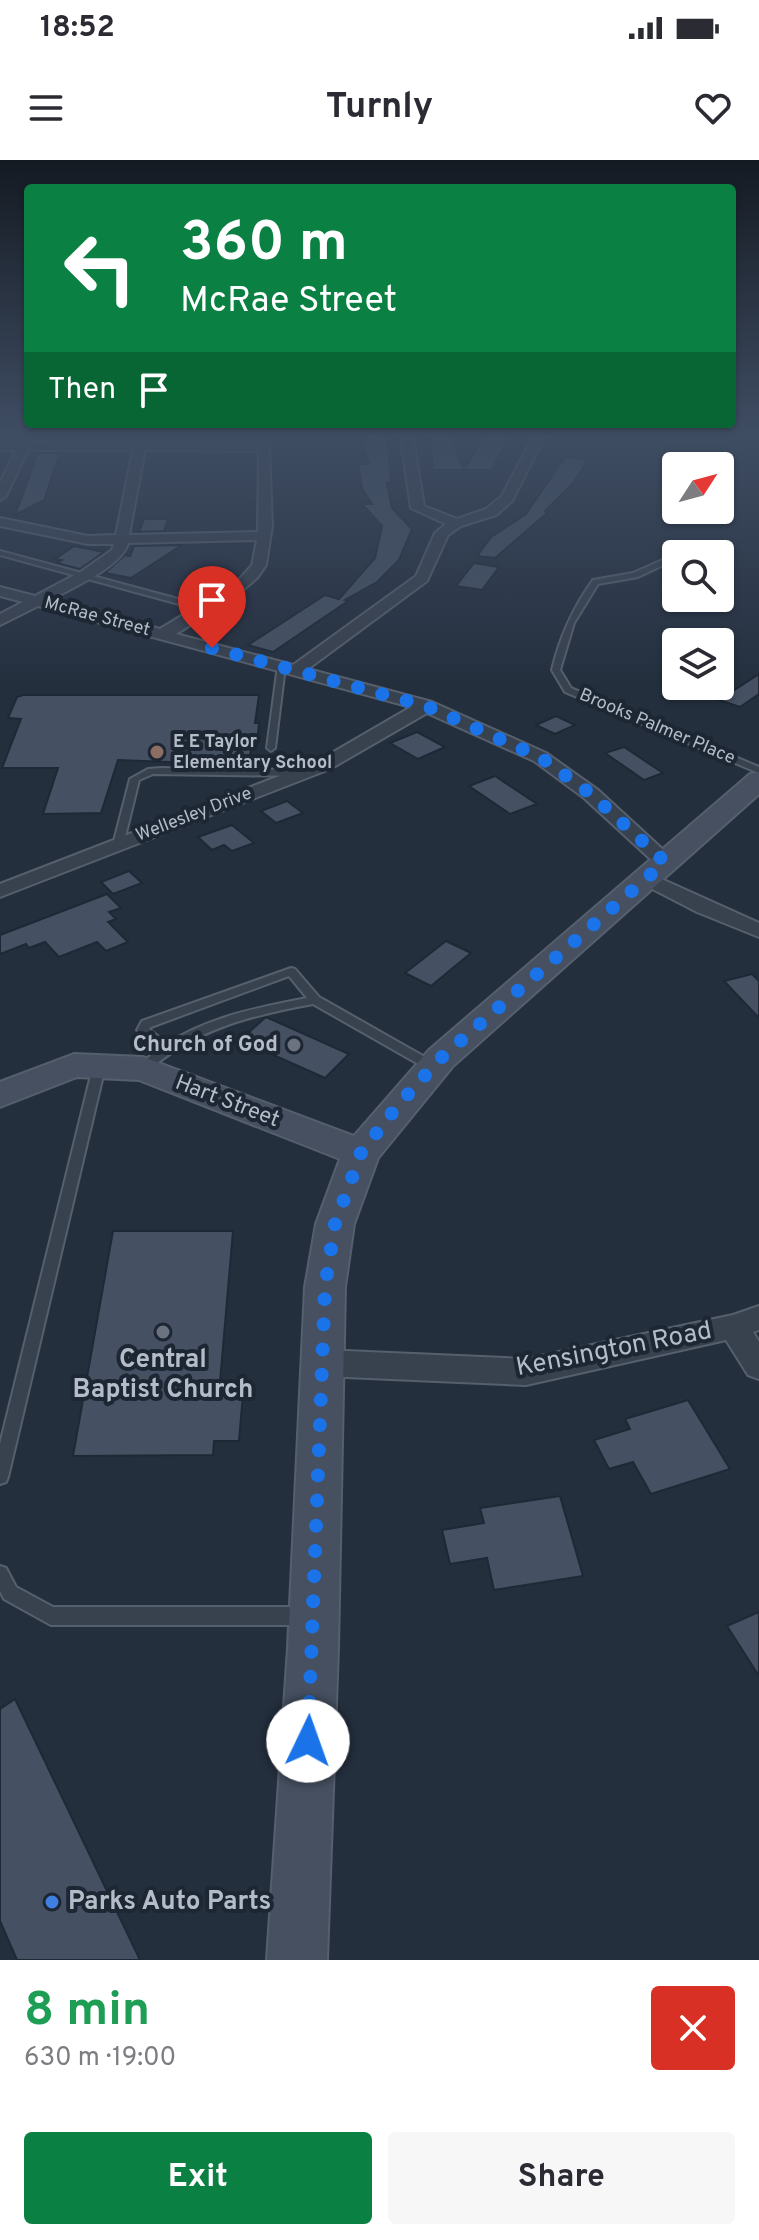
<!DOCTYPE html>
<html lang="en">
<head>
<meta charset="utf-8">
<style>
	:root { --surface:#fff; --page:#f7f7f7; --text:#2b2b33; --muted:#7c7c81; --accent:#0b8043 }
	body { margin:0; font-family:Overpass,sans-serif; background:var(--page); color:var(--text); height:100vh; display:flex; flex-direction:column; font-size:30px; white-space:nowrap }
	* { box-sizing:border-box; margin:0 }
	p { font-size:26px; color:var(--muted) }
	.icon { flex:none; width:44px; height:44px; fill:none; stroke:currentColor; stroke-width:2; stroke-linecap:round; stroke-linejoin:round }
	.map { position:relative; height:1800px; overflow:hidden }
	.panel { display:flex; flex-direction:column; background:var(--surface); flex:1 }
	.panel>* { flex:none }
	.guide { position:absolute; left:24px; top:24px; width:712px; height:244px; border-radius:8px; box-shadow:0 2px 6px #0004; background:#0b8043; color:#fff; overflow:hidden }
	.needle { width:52px; rotate:54deg }
	.fabs { position:absolute; left:662px; top:292px; display:grid; gap:16px }
	.fabs a { display:grid; place-items:center; width:72px; height:72px; border-radius:8px; background:var(--surface); box-shadow:0 2px 6px #0004; font-size:40px }
	.pin { position:absolute; display:grid; place-items:center; width:68px; height:68px; color:#fff; margin:-82px -34px; border-radius:50% 50% 50% 0; rotate:-45deg; box-shadow:0 0 8px #0007 }
	.pin .icon { rotate:45deg }
	.me { position:absolute; width:88px; margin:-44px; rotate:3deg; stroke-linejoin:round; filter:drop-shadow(0 0 6px #0008) }
	.turn { display:flex; align-items:center; gap:28px; height:168px; padding:0 24px; font-size:36px }
	.turn .icon { width:104px; height:104px; stroke-width:2.5 }
	.turn b { display:block; font-size:56px; line-height:68px }
	.then { display:flex; align-items:center; height:76px; padding:0 24px; background:#0003; gap:16px; font-size:30px }
	.round { display:grid; place-items:center; flex:none; width:84px; height:84px; border-radius:8px; background:var(--page) }
	.overview { display:flex; align-items:center; justify-content:space-between; height:136px; padding:0 24px }
	h1 { font-size:48px; font-weight:700; line-height:60px; color:#1e9e55 }
	.action { display:flex; gap:16px; margin-top:auto; padding:16px 24px }
	.action a { flex:1; height:92px; border-radius:8px; background:var(--accent); color:#fff; font-size:32px; font-weight:700; line-height:92px; text-align:center }
	.action a+a { background:var(--page); color:var(--text) }
	.status { display:flex; justify-content:space-between; align-items:center; height:56px; padding:0 40px; background:var(--surface); direction:ltr }
	.status svg { height:22px; fill:currentColor }
	header { display:flex; justify-content:space-between; align-items:center; height:104px; padding:0 24px; background:var(--surface); font-size:36px; font-weight:700 }
	.map>svg:first-child { display:block }
</style>
</head>
<body>
<div class="status"><b>18:52</b><svg viewBox="0 0 49 12"><path d="M0 12V9h3v3zM5 12V6h3v6zM10 12V3h3v9zM15 12V0h3v12zM26 1h20v11H26zM47 4h2v5h-2z"/></svg></div>
<header><svg class="icon" aria-label="menu" viewBox="0 0 24 24"><path d="M4 6h16M4 12h16M4 18h16"/></svg>Turnly<svg class="icon" aria-label="heart" viewBox="0 0 24 24"><path d="M12 20l-8-8c-3-5 5-10 8-4 3-6 11-1 8 4z"/></svg></header>
<div class="map">
<svg width="759" height="1800" viewBox="0 0 759 1800">
	<rect width="100%" height="100%" fill="#242f3e"/>
	<g fill="#455162" stroke="#1f2835" stroke-width="2">
		<path d="M367 272H384L388 283 391 323H387L392 348 412 369 399 400 377 422 345 440 348 441 273 492 248 485 325 435 339 439 375 398 382 366 362 344H372L362 329 358 304H369L362 280H369Z"/>
		<path d="M429 272H449L464 310 487 272H509L507 275H510L492 310H433Z"/>
		<path d="M38 293H60L44 340 15 355Z"/>
		<path d="M565 297 588 300 573 323 545 351 547 353 495 398 477 396 491 377 526 354Z"/>
		<path d="M144 359H168L164 371 139 372Z"/>
		<path d="M182 385 131 418 105 413 125 395 130 396 134 386Z"/>
		<path d="M74 386 104 392 80 409 57 403 62 400 55 399Z"/>
		<path d="M474 403 499 407 482 430 456 426Z"/>
		<path d="M759 514V534L740 547 719 540Z"/>
		<path d="M23 535H259L255 563H259L257 584H252L250 595 224 596 222 604 118 600 101 653 43 654 58 608H2L21 559 8 558 17 537Z"/>
		<path d="M556 556 575 565 555 574 536 565Z"/>
		<path d="M417 572 445 587 418 599 390 583Z"/>
		<path d="M624 587 663 613 644 620 605 593Z"/>
		<path d="M495 616 537 644 510 654 469 626Z"/>
		<path d="M287 641 303 653 276 663 261 651Z"/>
		<path d="M232 665 254 683 232 691 224 685 212 690 198 677Z"/>
		<path d="M129 711 142 723 113 734 101 722Z"/>
		<path d="M107 734 121 748 109 752 116 759 108 762 128 782 106 791 97 782 59 797 45 782 29 788 26 784 0 794V775Z"/>
		<path d="M446 781 471 793 431 826 405 813Z"/>
		<path d="M752 814 759 821V858L724 821Z"/>
		<path d="M266 857 349 894 325 918 240 880Z"/>
		<path d="M113 1071H233L220 1222H244L239 1281H214L213 1295 73 1296Z"/>
		<path d="M688 1240 730 1309 651 1334 633 1302 609 1309 594 1280 630 1269 625 1259Z"/>
		<path d="M560 1336 583 1416 494 1430 487 1398 450 1404 442 1370 484 1363 480 1348Z"/>
		<path d="M759 1452V1516L727 1466Z"/>
		<path d="M15 1539 140 1800H17L0 1761V1549Z"/>
	</g>
	<g fill="none" stroke-linecap="round" stroke-linejoin="round">
		<g stroke="#565f6c" stroke-width="4">
			<g id="lane">
				<path d="M691 387 696 388 686 394H677Z"/>
				<path d="M0 391 204 446H219L235 455 231 457 215 450H201L0 395Z"/>
				<path d="M676 394V399L638 417 598 424 574 463 560 510 571 528 759 607V613L565 532 552 510C560 476 573 448 593 420L633 413Z"/>
				<path d="M278 505 285 507 275 588 271 591 267 588Z"/>
				<path d="M161 608 302 610 307 613 302 616 153 614 139 620 123 685 121 687H115L113 685 130 619 148 609Z"/>
				<path d="M291 808 295 809 319 837 437 904 439 907 437 910H429L313 844C253 855 194 869 147 912H139L137 909 139 906 158 889 137 870 142 861ZM289 816 307 838C260 847 208 857 167 884L149 869 151 867Z"/>
				<path d="M99 903 105 907 8 1317 6 1322 0 1324V1284L93 907Z"/>
				<path d="M0 1406 6 1408 16 1427 53 1447H303L309 1450 312 1456 309 1462 303 1465H51L4 1439 0 1431Z"/>
			</g>
		</g>
		<g stroke="#565f6c" stroke-width="4">
			<g id="street">
				<path d="M400 272H412L424 346 457 359 486 349 502 336 535 272H547L512 341 496 355 461 366 448 375 427 421 308 509 432 542 546 593 598 630 672 698 675 702 672 706H658L584 638 534 601 427 553 330 609 0 737V724L318 601 411 547 38 446 0 465V454L23 442 0 436V427L35 436 82 411 112 390 114 384H88L0 366V358L88 376 116 375 133 290H28L6 336 0 340V323L16 290H0V282L269 284 272 366 266 405 257 418 235 437 176 474 293 505 416 416 435 373 446 364 411 348ZM145 290 259 291 258 372 129 375ZM257 380 252 405 237 422 160 469 50 440C70 429 123 406 128 383Z"/>
				<path d="M646 712 759 763V777L697 752 639 722 636 718Z"/>
				<path d="M759 1146V1170L753 1172 759 1182V1219L748 1215 726 1180 526 1225 323 1216 312 1212 308 1203 312 1194 323 1190 526 1199 733 1155Z"/>
			</g>
		</g>
		<g stroke="#565f6c" stroke-width="4">
			<path id="secondary" d="M759 612V634L453 906 378 998 354 1064 345 1127 338 1488 327 1800H267L288 1488 305 1127 316 1064 340 999 139 920 77 917 0 947V922L74 894 143 897 354 976 429 890 750 614Z"/>
		</g>
		<use href="#lane" fill="#38414e" fill-rule="evenodd"/>
		<use href="#street" fill="#38414e" fill-rule="evenodd"/>
		<use href="#secondary" fill="#465061" fill-rule="evenodd"/>
	</g>
	<linearGradient id="sky" x2="0" y2="1"><stop stop-color="#141a22"/><stop offset="0.52" stop-color="#3f4d63"/><stop offset="1" stop-color="#3f4d63" stop-opacity="0"/></linearGradient>
	<rect width="759" height="524" fill="url(#sky)"/>
	<g fill="none" stroke-linecap="round" stroke-linejoin="round">
		<path stroke="#1a73e8" stroke-width="14" stroke-dasharray="0 25.2" d="M212 488 426 546 540 597 591 634 665 702 441 898 399 944 361 993 335 1064 325 1127 308 1581"/>
	</g>
	<circle fill="#8d6e63" stroke="#1d2633" stroke-width="3" cx="157" cy="592" r="8"/>
	<g fill="#6b7280" stroke="#1d2633" stroke-width="3">
		<circle cx="294" cy="885" r="8"/>
		<circle cx="163" cy="1172" r="8"/>
	</g>
	<circle fill="#3f7fe0" stroke="#1d2633" stroke-width="3" cx="52" cy="1742" r="8"/>
	<g text-anchor="middle" dominant-baseline="central" stroke-width="8" stroke-linejoin="round" paint-order="stroke">
		<g font-size="18" fill="#b4bcc9" stroke="#1d2633">
			<text transform="translate(97 457) rotate(15)">McRae Street</text>
			<text transform="translate(657 567) rotate(23)">Brooks Palmer Place</text>
			<text transform="translate(194 655) rotate(-21)">Wellesley Drive</text>
		</g>
		<g font-size="18" font-weight="bold" fill="#b4bcc9" stroke="#1d2633" text-anchor="start">
			<text x="173" y="582">E E Taylor<tspan x="173" dy="21">Elementary School</tspan></text>
		</g>
		<g font-size="22" font-weight="bold" fill="#b4bcc9" stroke="#1d2633" text-anchor="end">
			<text x="278" y="885">Church of God</text>
		</g>
		<g font-size="22" fill="#b4bcc9" stroke="#1d2633">
			<text transform="translate(227 942) rotate(21)">Hart Street</text>
		</g>
		<g font-size="26" fill="#b4bcc9" stroke="#1d2633">
			<text transform="translate(614 1190) rotate(-11)">Kensington Road</text>
		</g>
		<g font-size="26" font-weight="bold" fill="#b4bcc9" stroke="#1d2633">
			<text x="163" y="1200">Central<tspan x="163" dy="30">Baptist Church</tspan></text>
			<text x="68" y="1742" text-anchor="start">Parks Auto Parts</text>
		</g>
	</g>
</svg>
<div class="fabs">
<a><svg class="needle" viewBox="-14 -14 28 28"><path d="M0-13l5 13h-10z" fill="#e53935"/><path d="M0 13l5-13h-10z" fill="#7c7c81"/></svg></a>
<a><svg class="icon" aria-label="search" viewBox="0 0 24 24"><circle cx="10" cy="10" r="6"/><path d="M15 15l6 6"/></svg></a>
<a><svg class="icon" aria-label="layers" viewBox="0 0 24 24"><path d="M12 4l9 5-9 5-9-5zM3 14l9 5 9-5"/></svg></a>
</div>
<div class="pin" style="left:212px;top:488px;background:#d93025"><svg class="icon" aria-label="arrive" viewBox="0 0 24 24"><path d="M6 21V4h12l-3 4 3 4H6"/></svg></div>
<svg class="me" style="left:308px;top:1581px" viewBox="-20 -20 40 40"><circle r="19" fill="#fff"/><path d="M0-13L10 11 0 6-10 11z" fill="#1a73e8"/></svg>
<div class="guide">
<div class="turn"><svg class="icon" aria-label="left" viewBox="0 0 24 24"><path d="M17 20v-9H6M10 6l-5 5 5 5"/></svg><div><b>360 m</b>McRae Street</div></div>
<div class="then">Then<svg class="icon" aria-label="arrive" viewBox="0 0 24 24"><path d="M6 21V4h12l-3 4 3 4H6"/></svg></div>
</div>
</div>
<section class="panel">
<div class="overview"><div><h1>8 min</h1><p>630 m · 19:00</p></div><a class="round" style="background:#d93025;color:#fff"><svg class="icon" aria-label="close" viewBox="0 0 24 24"><path d="M6 6l12 12M18 6L6 18"/></svg></a></div>
<div class="action"><a>Exit</a><a>Share</a></div>
</section>
</body>
</html>
